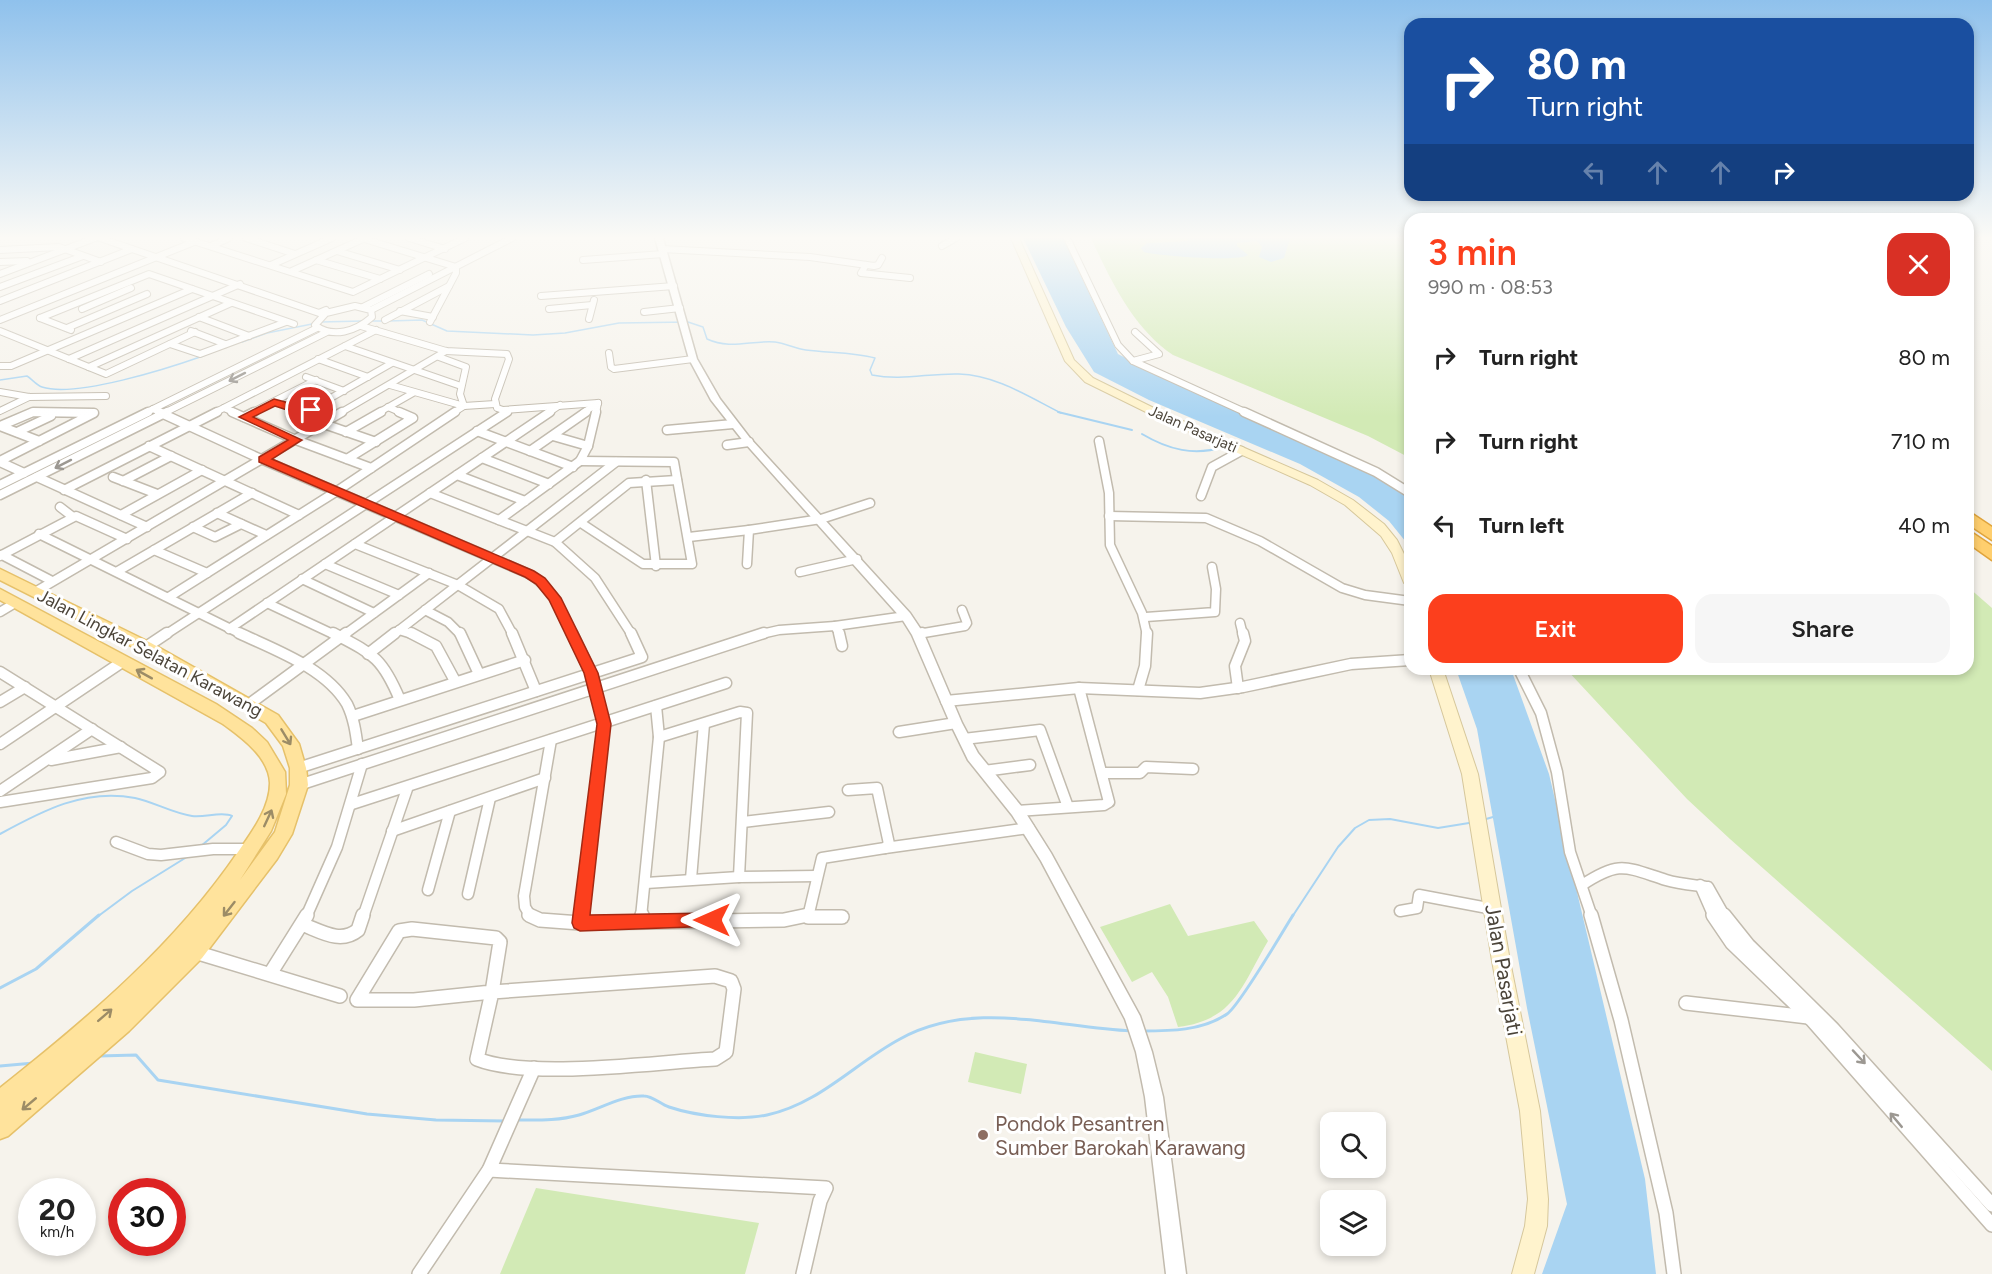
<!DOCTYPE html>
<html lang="en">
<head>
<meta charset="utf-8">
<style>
	:root { --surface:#fff; --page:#f6f6f6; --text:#222; --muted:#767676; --accent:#fc3f1d }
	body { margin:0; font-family:Figtree,sans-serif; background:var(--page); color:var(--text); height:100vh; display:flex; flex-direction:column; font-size:22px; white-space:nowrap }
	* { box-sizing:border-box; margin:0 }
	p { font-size:20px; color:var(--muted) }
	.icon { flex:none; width:33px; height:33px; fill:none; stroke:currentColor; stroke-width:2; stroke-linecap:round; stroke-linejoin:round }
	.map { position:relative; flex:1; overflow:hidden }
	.details { position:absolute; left:1404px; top:213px; width:570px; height:462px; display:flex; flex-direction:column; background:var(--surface); border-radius:18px; box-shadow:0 3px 9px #0003 }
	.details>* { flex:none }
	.banner { position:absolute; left:1404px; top:18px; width:570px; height:183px; border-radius:18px; box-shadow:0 3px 9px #0003; background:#1a4fa0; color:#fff; overflow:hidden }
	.fabs { position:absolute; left:1320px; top:1112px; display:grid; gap:12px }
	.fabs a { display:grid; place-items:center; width:66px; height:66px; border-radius:12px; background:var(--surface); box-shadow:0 3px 9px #0003; font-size:30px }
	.speed { position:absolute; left:18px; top:1178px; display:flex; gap:12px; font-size:30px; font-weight:700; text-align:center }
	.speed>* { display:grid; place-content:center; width:78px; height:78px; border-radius:50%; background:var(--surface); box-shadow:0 3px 9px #0003; line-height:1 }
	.speed small { font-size:15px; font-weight:400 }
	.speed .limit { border:9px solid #d22; background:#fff; color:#111 }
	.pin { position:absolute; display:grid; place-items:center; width:51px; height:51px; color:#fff; margin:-26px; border:3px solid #fff; border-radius:50%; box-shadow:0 2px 6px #0007 }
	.me { position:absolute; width:66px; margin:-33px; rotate:270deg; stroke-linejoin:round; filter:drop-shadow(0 0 4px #0008) }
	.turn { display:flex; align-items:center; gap:21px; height:126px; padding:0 24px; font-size:27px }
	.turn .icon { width:78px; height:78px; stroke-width:2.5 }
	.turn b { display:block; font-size:42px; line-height:51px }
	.lanes { display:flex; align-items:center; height:57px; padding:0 24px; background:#0003; justify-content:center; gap:30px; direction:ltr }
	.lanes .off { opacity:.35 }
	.round { display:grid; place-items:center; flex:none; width:63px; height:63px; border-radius:18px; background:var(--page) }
	.head { display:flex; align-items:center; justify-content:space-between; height:102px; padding:0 24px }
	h1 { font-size:36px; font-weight:600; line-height:45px; color:var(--accent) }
	.cta { display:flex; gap:12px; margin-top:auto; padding:12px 24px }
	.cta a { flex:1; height:69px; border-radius:18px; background:var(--accent); color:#fff; font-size:24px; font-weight:600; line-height:69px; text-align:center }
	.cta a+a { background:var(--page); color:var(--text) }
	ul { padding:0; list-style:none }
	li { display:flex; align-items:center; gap:18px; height:84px; padding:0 24px }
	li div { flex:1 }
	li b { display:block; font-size:22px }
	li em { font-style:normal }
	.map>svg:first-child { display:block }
</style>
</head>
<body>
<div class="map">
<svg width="1992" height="1274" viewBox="0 0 1992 1274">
	<rect width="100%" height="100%" fill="#f6f3ec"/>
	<g fill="#d2eab5">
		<path d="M1091 238H1410V458L1368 436 1173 355C1133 328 1111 281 1091 238Z"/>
		<path d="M1968 587 1992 608V1071L1730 839 1687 799 1566 669H1968Z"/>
		<path d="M1170 904 1188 936 1254 921 1268 941C1242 985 1235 1020 1178 1027L1168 997 1152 972 1132 982 1100 927Z"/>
		<path d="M975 1052 1027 1064 1021 1094 968 1082Z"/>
		<path d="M536 1188 759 1223 745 1274H500Z"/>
	</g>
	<g fill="#a9d4f2">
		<path d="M1023 238H1063L1118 354 1188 390 1361 468 1410 497V547L1389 521 1359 497 1300 464 1149 400 1094 372 1066 327Z"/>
		<path d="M1187 238H1290V239L1284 258 1271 262 1259 257 1262 247 1257 241 1237 243V246L1248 255C1240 262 1157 256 1144 252L1141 248 1147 243 1188 241Z"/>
		<path d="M1456 669H1511L1549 774 1645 1179 1656 1274H1542L1567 1204 1527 1008 1477 729Z"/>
	</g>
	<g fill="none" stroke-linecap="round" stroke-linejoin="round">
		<g stroke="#a9d4f2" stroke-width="1.5">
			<path d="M372 321H383"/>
			<path d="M388 321 422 320 447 331 533 335 565 333 619 323 688 322 703 327 707 339C731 350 751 340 775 342 785 343 796 349 806 350 829 353 853 352 875 358L870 370 872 375C902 381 929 373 959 374 996 375 1029 397 1061 413"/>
			<path d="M320 322 363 321"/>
			<path d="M242 342 267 333 312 324"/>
			<path d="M0 380 27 376C32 379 36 385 42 387 76 398 169 368 203 356"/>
		</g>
		<g stroke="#a9d4f2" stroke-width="2">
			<path d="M1058 412 1132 430"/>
			<path d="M1142 434C1169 450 1194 456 1224 447"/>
			<path d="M1486 819 1493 817"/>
			<path d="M0 834C42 811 85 788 135 798 154 802 172 813 192 816 204 818 222 811 232 816L226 825 201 846"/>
			<path d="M97 917 132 891 190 855"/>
			<path d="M1292 917 1338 847 1355 828 1369 820 1390 819 1438 828 1469 823"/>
		</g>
		<g stroke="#a9d4f2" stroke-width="3">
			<path d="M0 988 36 969 99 915"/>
			<path d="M1142 1031C1170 1031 1202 1031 1227 1014 1239 1006 1282 933 1293 915"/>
			<path d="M99 1056 136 1055 158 1080 367 1114 436 1120 505 1121"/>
			<path d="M0 1066 34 1063"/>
			<path d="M516 1120C537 1120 558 1121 579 1115 600 1109 622 1095 644 1096 653 1096 660 1104 669 1107 696 1116 739 1121 767 1115 819 1104 855 1063 900 1039 973 999 1053 1027 1131 1031"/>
		</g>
		<g stroke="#c2bbae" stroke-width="8">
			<g id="minor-far3">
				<path d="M100 238 319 313 326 310"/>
				<path d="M184 238 353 292 465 238"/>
				<path d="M246 238 295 254"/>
				<path d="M361 238 456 267V273L430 322"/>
				<path d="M409 238 445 249"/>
				<path d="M1067 238 1118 345 1133 361 1247 413"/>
				<path d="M211 246 229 238"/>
				<path d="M942 246 956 238"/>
				<path d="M662 249 810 257 874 266 878 265 882 258"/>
				<path d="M0 250 59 247 101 262"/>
				<path d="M337 251 400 270"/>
				<path d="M316 260 380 279"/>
				<path d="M583 260 663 254"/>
				<path d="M0 262 27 261"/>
				<path d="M271 265 332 238"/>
				<path d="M866 265 861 273 910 278"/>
				<path d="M292 271 365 238"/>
				<path d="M0 274 95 238"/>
				<path d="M0 287 83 256"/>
				<path d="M541 296 674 286"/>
				<path d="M0 301 132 249"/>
				<path d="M355 306 371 310 372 317C356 331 333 339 315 325L326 313Z"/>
				<path d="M363 307 429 274"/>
				<path d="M82 309 131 288"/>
				<path d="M549 309 592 305"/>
				<path d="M371 310 512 238"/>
				<path d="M400 311 433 317"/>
				<path d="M644 312 680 308"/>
				<path d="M199 317 249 336"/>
				<path d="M40 318 149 274 294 324"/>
				<path d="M40 318 71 330"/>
				<path d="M589 319 594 300"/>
				<path d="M0 320 194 242"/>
				<path d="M385 320 449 286"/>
				<path d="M361 326 446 351 507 354 509 359 495 399 497 408 503 410 598 403"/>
				<path d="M67 328 147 294"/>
				<path d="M0 331 106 374 195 332"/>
				<path d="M191 331 225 344"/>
				<path d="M170 344 200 354 286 322"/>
				<path d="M345 346 461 386"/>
				<path d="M609 353 611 367 614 369 693 359"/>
				<path d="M439 357 466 367 460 394 464 406"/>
				<path d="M69 359 240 284"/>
				<path d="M318 359 368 377"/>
				<path d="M1133 361 1159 354 1135 332"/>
				<path d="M0 366H11L192 289"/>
				<path d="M89 367 231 303"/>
				<path d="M306 377 344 391"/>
				<path d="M390 385 464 406 495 404"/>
				<path d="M0 392 29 397 106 396"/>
				<path d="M274 402 308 411 392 363"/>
				<path d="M388 407 402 413"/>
				<path d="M224 408 236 413"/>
				<path d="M153 409 162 413"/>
				<path d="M0 411 29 397"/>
				<path d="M30 413H93"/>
				<path d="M145 413 317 328"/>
				<path d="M164 413 327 332"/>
				<path d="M214 413 376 330"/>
				<path d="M251 413 316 380"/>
				<path d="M340 413 446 351"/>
				<path d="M378 413 413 393"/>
				<path d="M453 413 464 406"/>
				<path d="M505 413 508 411"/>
				<path d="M548 413 560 405"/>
				<path d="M583 413 598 403"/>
				<path d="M596 413 598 403"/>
			</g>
		</g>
		<g stroke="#c2bbae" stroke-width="11">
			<g id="minor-far2">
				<path d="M159 412 263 460 529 574C553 588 561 611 573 635"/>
				<path d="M232 412 296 440 371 468"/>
				<path d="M1244 412 1376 472 1410 493"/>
				<path d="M244 417 254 412"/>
				<path d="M324 424 376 442"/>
				<path d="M0 426 33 412 94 413 0 461"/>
				<path d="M0 426 39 441"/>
				<path d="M667 430 733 424"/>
				<path d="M477 431 573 467"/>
				<path d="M17 432 51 416"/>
				<path d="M346 432 381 412"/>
				<path d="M553 436 588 446"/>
				<path d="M1099 441 1109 493 1110 545 1142 613 1147 635"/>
				<path d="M727 445 749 442"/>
				<path d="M149 446 299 515"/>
				<path d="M530 451 586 412"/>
				<path d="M482 458 549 484"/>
				<path d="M347 459 413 418 399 412"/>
				<path d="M580 461 674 462 692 564H643L581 523"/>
				<path d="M0 462 24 473"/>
				<path d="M457 475 525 501"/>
				<path d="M37 477 147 527"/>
				<path d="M113 477 157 494"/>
				<path d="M646 480 656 566"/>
				<path d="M123 481 171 456"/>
				<path d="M0 485 148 412"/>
				<path d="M64 490 217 412"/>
				<path d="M430 493 555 542 595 578 632 635"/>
				<path d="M0 495 167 412"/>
				<path d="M1201 496 1212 467 1241 451"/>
				<path d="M60 507 73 517"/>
				<path d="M217 513 266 535"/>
				<path d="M121 515 202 470"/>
				<path d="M1109 516 1206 518 1260 541 1342 588 1365 595 1410 601"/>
				<path d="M499 520 580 461 588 446 596 412"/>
				<path d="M193 527 215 537 241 524"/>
				<path d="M39 534 243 635"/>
				<path d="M689 537 749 530"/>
				<path d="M555 542 629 483 677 480"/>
				<path d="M355 544 458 585 499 609 513 635"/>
				<path d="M154 550 207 573"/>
				<path d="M2 555 52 581"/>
				<path d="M0 556 76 516 127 539"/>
				<path d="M325 564 399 595"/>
				<path d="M747 564 749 530 821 519 870 503"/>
				<path d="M118 571 252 493"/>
				<path d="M800 572 857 559"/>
				<path d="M302 579 374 613"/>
				<path d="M35 592 342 412"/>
				<path d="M169 597 337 491 455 412"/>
				<path d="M267 603 335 635"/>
				<path d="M425 610 448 622 461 635"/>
				<path d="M0 612 15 603"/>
				<path d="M1146 617 1215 612 1216 589 1212 567"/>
				<path d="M1240 623 1243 635"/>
				<path d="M229 629 550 412"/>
				<path d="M399 630 415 635"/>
				<path d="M918 634 965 626 967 623 962 610"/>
				<path d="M165 635 507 412"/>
				<path d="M344 635 429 573"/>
				<path d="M393 635 616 462"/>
				<path d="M757 635 779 630 835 626"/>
				<path d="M840 635 835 626 906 616"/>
			</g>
		</g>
		<g stroke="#c2bbae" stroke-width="13">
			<g id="minor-far1">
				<path d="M239 633C275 650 326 668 347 704 354 718 356 734 358 749"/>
				<path d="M333 633C373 654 382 657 400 700"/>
				<path d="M411 633 436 646 455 681"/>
				<path d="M460 633 479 674"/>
				<path d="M512 633 536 691"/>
				<path d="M572 633 591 673 604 725 581 917"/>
				<path d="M839 633 842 646"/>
				<path d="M918 634 922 633"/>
				<path d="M146 647 167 633"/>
				<path d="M368 654 395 633"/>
				<path d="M1519 669 1541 713 1557 772 1570 852 1592 917"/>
				<path d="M0 672 160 772 152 778 0 802"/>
				<path d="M1238 688 1235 666 1245 641 1243 633"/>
				<path d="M1138 690 1145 666 1147 633"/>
				<path d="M946 701 1079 688 1200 693 1243 687 1351 664 1410 660"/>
				<path d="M0 702 25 687"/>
				<path d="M248 705 346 633"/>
				<path d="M353 716 525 660"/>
				<path d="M899 732 956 723"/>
				<path d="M659 737 740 712 747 713 739 877"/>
				<path d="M964 739 1040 730 1068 807"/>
				<path d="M0 744 122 662"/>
				<path d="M51 760 121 747"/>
				<path d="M298 768 642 657 631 633"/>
				<path d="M984 771 1030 765"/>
				<path d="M1103 773H1140L1146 767 1193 769"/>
				<path d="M299 785 764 633"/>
				<path d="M0 791 92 729"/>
				<path d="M352 804 726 683"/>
				<path d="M1017 811 1104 805 1109 802 1079 688"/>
				<path d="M743 822 829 812"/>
				<path d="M392 831 545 778"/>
				<path d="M116 842 148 854 161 855 213 849H251"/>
				<path d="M885 848 1029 828"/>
				<path d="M691 879 704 724"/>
				<path d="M646 883 739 877 816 876"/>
				<path d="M1582 885C1620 860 1625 867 1666 880 1679 884 1694 885 1708 887L1725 917"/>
				<path d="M1700 885 1714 917"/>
				<path d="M428 890 450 811"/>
				<path d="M468 894 490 798"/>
				<path d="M1400 911 1417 908 1419 895 1493 909"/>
				<path d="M306 917 337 847 362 764"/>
				<path d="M363 917 407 789"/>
				<path d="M531 917 525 907 524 896 551 740"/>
				<path d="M641 917 659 737 656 706"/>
				<path d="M808 917 822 858 885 848 889 844 877 788 848 790"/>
			</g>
		</g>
		<g stroke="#c2bbae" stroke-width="16">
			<g id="minor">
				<path d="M529 915 540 920 580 923 784 920 808 915"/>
				<path d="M1591 915 1621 1020 1666 1213 1674 1274"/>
				<path d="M1713 915 1732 943 1812 1020 1992 1225"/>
				<path d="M1724 915 1748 945 1833 1029 1992 1205"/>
				<path d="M808 917H842"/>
				<path d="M641 921 642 915"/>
				<path d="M580 923 581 915"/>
				<path d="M304 925C322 932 341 944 358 930L363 915"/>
				<path d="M412 929 496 938 500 942 492 992 414 1000H357L399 931Z"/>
				<path d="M195 952 340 996"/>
				<path d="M270 974 307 915"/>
				<path d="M715 976 731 981 734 989 726 1052 715 1059C655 1062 530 1080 477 1059L492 992Z"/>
				<path d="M1686 1003 1808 1017"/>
				<path d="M489 1170 826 1188 820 1201 803 1274"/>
				<path d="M419 1274 489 1170 534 1068"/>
			</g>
		</g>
		<g stroke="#c2bbae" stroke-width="3">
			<path id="tertiary" d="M655 238H663L697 359 720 399 750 438 910 613 924 634 962 723 978 753 1022 807 1051 853 1140 1016 1152 1052 1163 1097 1186 1274H1166L1145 1097 1136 1052 1125 1019 1041 861 1012 815 968 760 950 723 912 635 902 619 744 442 711 400 689 359Z"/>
		</g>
		<g stroke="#d6c79b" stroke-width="2">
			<g id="secondary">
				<path d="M1011 238H1019L1074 360 1093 378 1160 411 1318 480 1353 500 1384 524 1397 540 1410 566V587L1404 583 1392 553 1381 536 1345 505 1310 485 1152 415 1085 382 1065 361Z"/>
				<path d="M1429 669H1443L1478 774 1510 961 1540 1111 1548 1199 1547 1226 1534 1274H1512L1525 1226 1528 1199 1520 1111 1492 961 1462 774Z"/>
			</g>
		</g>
		<g stroke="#e6c16a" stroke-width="3">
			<path id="primary" d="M0 569 151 643 278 715 299 744 306 768 308 785 292 834 277 859 202 958 129 1031 8 1136 0 1139V1088C88 1018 174 946 238 852 252 832 270 808 270 783 269 757 242 738 223 724L0 600V589L216 704 252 728 267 742 285 772 286 794 271 831 240 880 275 832 290 785V768L283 746 266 723 141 651 0 580Z"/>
		</g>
		<g stroke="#e0a43c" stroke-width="3">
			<g id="motorway">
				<path d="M1968 511 1992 527V540L1968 524Z"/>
				<path d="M1968 530 1992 546V560L1968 543Z"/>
			</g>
		</g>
		<use href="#minor-far3" stroke="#fff" stroke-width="6"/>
		<use href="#minor-far2" stroke="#fff" stroke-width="8"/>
		<use href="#minor-far1" stroke="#fff" stroke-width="10"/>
		<use href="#minor" stroke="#fff" stroke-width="13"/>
		<use href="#tertiary" fill="#fff" fill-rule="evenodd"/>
		<use href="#secondary" fill="#fff3cd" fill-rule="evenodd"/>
		<use href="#primary" fill="#ffe39c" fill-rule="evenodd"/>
		<use href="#motorway" fill="#ffcf6e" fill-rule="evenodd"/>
	</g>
	<defs><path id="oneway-shaft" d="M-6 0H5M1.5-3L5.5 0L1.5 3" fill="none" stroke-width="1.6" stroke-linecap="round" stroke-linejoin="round" transform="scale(1.5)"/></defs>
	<g stroke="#9c9892">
		<use href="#oneway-shaft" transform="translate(237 377) rotate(153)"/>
		<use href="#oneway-shaft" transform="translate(63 464) rotate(153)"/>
		<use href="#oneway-shaft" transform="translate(1859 1057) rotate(47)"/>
		<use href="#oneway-shaft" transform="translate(1896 1120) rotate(-130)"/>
	</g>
	<g stroke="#9c8c66">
		<use href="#oneway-shaft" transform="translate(144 674) rotate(-151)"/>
		<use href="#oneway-shaft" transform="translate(286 737) rotate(59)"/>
		<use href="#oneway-shaft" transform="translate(268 818) rotate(-65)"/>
		<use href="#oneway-shaft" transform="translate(229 909) rotate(128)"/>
		<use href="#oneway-shaft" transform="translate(105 1015) rotate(-41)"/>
		<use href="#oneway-shaft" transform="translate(29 1104) rotate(140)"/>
	</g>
	<linearGradient id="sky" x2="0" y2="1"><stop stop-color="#8fc1ec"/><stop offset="0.57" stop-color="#fbfaf6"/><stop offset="1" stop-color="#fbfaf6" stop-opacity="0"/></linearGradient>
	<rect width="1992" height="417" fill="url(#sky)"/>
	<path fill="#fc3f1d" stroke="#a42913" stroke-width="1.5" d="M274 399 316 410 302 415 275 406 253 417 302 440 272 459 534 571 545 578 561 598 598 673 611 724 590 915 712 913 718 915 721 920 718 926 580 931 574 928 572 923 597 724 584 673 549 600 536 584 525 577 259 462V457L288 440 239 417Z"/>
	<circle fill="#8d6e63" stroke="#fff" stroke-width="2" cx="983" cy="1135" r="6"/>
	<g text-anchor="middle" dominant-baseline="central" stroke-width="6" stroke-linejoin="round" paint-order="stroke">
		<g font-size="15" fill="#4b4439" stroke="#fff">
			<text transform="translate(1193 429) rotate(24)">Jalan Pasarjati</text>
		</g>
		<g font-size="18" fill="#4b4439" stroke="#fff">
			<text transform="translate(150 653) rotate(28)">Jalan Lingkar Selatan Karawang</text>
		</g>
		<g font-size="21" fill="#4b4439" stroke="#fff">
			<text transform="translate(1504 970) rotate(80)">Jalan Pasarjati</text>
		</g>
		<g font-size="21" fill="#785e54" stroke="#fff" text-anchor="start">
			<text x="995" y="1123">Pondok Pesantren<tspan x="995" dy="24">Sumber Barokah Karawang</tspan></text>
		</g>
	</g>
</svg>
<div class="fabs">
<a><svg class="icon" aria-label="search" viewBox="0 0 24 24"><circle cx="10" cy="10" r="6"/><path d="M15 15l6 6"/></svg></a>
<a><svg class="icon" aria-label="layers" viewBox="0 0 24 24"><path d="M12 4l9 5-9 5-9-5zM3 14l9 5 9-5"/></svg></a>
</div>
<div class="speed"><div>20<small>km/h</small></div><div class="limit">30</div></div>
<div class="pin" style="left:311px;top:410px;background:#d93025"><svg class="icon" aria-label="arrive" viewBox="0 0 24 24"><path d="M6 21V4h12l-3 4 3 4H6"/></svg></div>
<svg class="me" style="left:712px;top:920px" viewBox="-20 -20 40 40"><path d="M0-17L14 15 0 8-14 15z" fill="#fc3f1d" stroke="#fff" stroke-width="4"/></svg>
<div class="banner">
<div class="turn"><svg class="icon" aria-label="right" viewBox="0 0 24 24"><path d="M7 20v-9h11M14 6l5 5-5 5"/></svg><div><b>80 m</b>Turn right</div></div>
<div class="lanes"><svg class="icon off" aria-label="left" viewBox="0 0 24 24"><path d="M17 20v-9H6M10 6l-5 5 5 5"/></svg><svg class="icon off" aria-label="ahead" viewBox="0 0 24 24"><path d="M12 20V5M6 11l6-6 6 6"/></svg><svg class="icon off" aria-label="ahead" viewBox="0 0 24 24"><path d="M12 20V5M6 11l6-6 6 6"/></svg><svg class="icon" aria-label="right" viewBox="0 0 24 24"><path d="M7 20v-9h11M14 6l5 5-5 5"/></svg></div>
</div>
<section class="details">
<div class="head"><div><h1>3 min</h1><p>990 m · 08:53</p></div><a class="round" style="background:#d93025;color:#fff"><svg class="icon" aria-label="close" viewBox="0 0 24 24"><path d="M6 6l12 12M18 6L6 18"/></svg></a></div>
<ul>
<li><svg class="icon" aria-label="right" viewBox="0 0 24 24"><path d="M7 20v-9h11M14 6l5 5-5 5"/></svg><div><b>Turn right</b></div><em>80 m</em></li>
<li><svg class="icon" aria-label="right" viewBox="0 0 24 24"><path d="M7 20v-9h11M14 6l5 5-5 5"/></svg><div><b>Turn right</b></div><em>710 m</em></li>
<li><svg class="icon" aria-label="left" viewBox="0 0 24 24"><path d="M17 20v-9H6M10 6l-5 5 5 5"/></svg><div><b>Turn left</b></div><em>40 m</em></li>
</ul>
<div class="cta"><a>Exit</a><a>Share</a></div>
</section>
</div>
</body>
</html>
